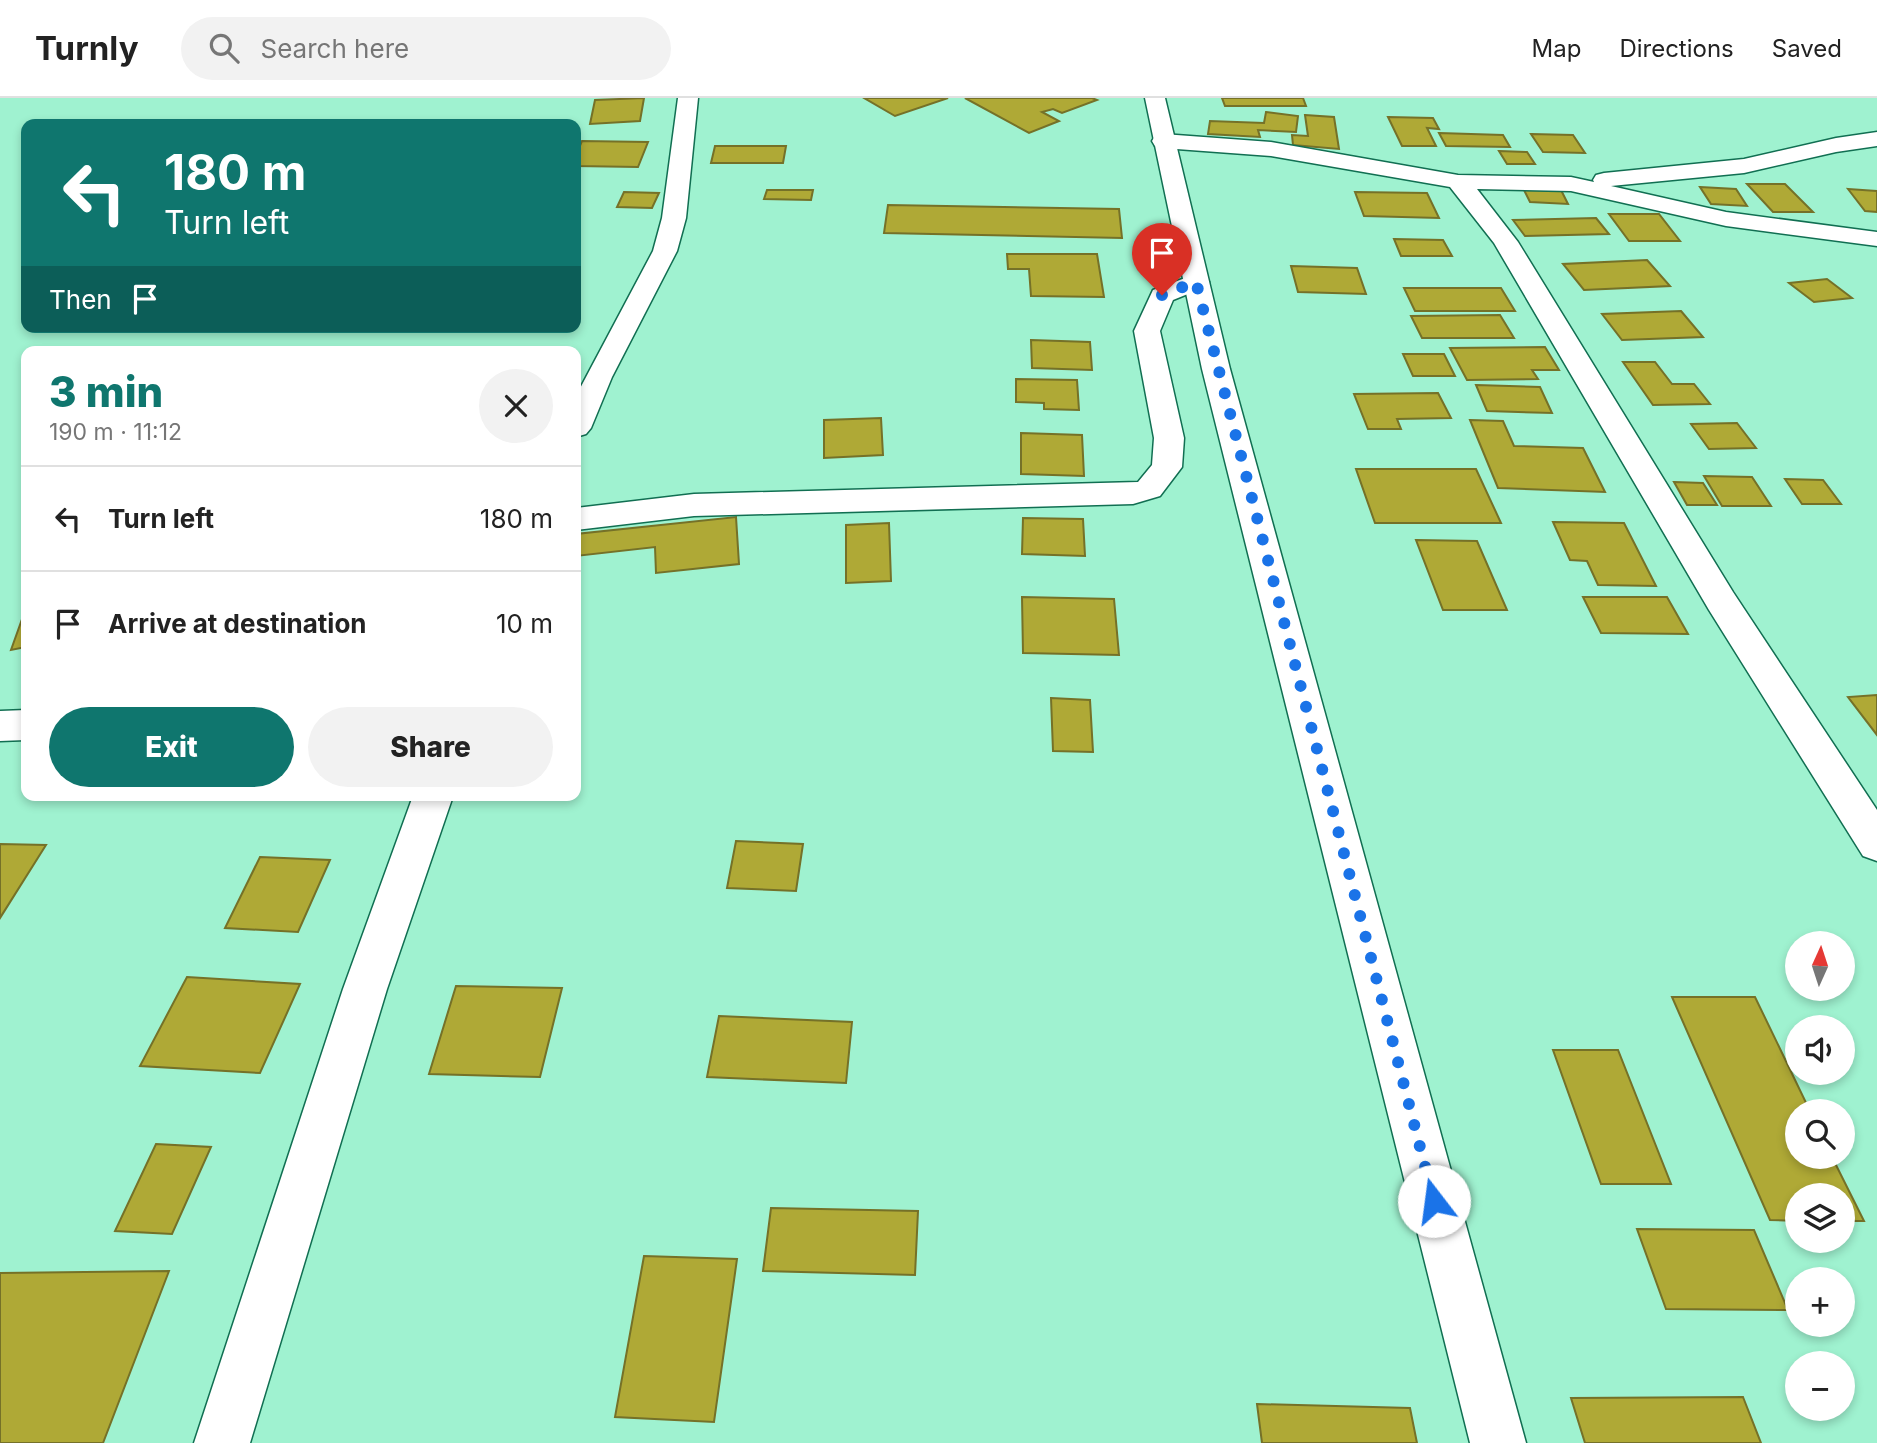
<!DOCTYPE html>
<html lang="en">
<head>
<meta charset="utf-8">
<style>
	:root { --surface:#fff; --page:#f2f2f2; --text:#222; --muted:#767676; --line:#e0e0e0; --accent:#0f766e }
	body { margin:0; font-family:Inter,sans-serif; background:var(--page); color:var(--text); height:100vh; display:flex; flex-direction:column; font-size:26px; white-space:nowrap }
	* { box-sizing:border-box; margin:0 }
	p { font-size:23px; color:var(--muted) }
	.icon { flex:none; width:38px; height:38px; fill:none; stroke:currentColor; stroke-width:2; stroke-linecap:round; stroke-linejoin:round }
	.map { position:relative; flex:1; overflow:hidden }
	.sheet { position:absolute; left:21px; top:248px; width:560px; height:455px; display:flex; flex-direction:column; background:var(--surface); border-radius:14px; box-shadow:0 4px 10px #0003 }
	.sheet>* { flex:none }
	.hud { position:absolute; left:21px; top:21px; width:560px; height:214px; border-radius:14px; box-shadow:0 4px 10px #0003; background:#0f766e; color:#fff; overflow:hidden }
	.needle { width:46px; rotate:3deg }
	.fabs { position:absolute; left:1785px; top:833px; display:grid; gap:14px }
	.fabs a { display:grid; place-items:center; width:70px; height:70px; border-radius:50%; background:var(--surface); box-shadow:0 4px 10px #0003; font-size:35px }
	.pin { position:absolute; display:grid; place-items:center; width:60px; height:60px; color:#fff; margin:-72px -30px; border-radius:50% 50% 50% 0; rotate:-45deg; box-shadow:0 0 7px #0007 }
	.pin .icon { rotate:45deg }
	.me { position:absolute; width:77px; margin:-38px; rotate:345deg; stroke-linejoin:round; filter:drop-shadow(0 0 5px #0008) }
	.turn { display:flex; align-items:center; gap:24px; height:147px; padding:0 28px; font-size:32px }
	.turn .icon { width:91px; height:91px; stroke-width:2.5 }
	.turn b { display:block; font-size:49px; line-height:60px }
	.then { display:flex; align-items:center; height:66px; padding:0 28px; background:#0003; gap:14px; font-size:26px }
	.round { display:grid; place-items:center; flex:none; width:74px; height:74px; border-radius:37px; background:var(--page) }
	.overview { display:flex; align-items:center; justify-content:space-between; height:119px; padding:0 28px }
	h1 { font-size:42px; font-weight:800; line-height:52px; color:var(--accent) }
	.action { display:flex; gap:14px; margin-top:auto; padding:14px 28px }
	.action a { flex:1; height:80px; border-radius:42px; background:var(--accent); color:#fff; font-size:28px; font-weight:800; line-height:80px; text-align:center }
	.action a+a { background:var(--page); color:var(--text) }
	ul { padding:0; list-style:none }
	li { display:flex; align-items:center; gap:21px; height:105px; padding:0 28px; border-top:2px solid var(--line) }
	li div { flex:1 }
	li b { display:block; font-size:26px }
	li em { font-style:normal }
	header { display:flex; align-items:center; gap:42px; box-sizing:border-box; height:98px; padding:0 35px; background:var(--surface); border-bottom:2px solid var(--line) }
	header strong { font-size:33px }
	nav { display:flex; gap:38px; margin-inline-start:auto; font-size:24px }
	.search { width:490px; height:63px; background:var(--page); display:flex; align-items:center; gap:18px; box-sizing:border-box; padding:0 24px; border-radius:38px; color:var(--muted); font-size:26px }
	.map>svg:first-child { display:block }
</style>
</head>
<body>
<header>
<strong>Turnly</strong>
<div class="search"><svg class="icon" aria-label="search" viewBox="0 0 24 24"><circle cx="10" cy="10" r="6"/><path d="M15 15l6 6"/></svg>Search here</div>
<nav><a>Map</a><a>Directions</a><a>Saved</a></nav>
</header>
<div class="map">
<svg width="1877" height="1345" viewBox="0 0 1877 1345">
	<rect width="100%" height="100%" fill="#9ff2d0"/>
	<g fill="#afa936" stroke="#757128" stroke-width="2">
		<path d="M644 0 640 23 590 26 595 2Z"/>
		<path d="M864 0H948L895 18Z"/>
		<path d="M965 0H1092L1097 2 1062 15 1053 11 1042 14 1059 23 1029 35Z"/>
		<path d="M1222 0H1303L1306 8H1225Z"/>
		<path d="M1266 14 1298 18 1296 34 1258 32 1260 39 1208 36 1210 23 1264 25Z"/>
		<path d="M1305 17 1334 19 1339 51 1293 47 1292 37 1308 38Z"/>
		<path d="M1388 19 1433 20 1439 31 1427 30 1436 48H1402Z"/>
		<path d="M1439 35 1503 37 1510 49 1446 48Z"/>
		<path d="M1531 36 1573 37 1585 55 1543 54Z"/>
		<path d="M582 43 648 44 638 69 576 68V57Z"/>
		<path d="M715 48H786L783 65H711Z"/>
		<path d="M1499 53 1527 54 1535 66H1507Z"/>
		<path d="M1747 86H1785L1813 114H1773Z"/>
		<path d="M1700 89 1736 91 1747 108 1711 106Z"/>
		<path d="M1523 90 1561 92 1568 106 1530 104Z"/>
		<path d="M1848 91 1877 93V114L1865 113Z"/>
		<path d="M767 92H813L811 102 764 101Z"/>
		<path d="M624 94 659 95 652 110 617 109Z"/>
		<path d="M1355 94 1427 95 1439 120 1364 118Z"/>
		<path d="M888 107 1119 111 1122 140 884 135Z"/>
		<path d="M1609 116H1659L1680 143H1629Z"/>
		<path d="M1596 120 1609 136 1525 138 1513 122Z"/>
		<path d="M1394 141 1443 142 1452 158H1401Z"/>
		<path d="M1007 156H1097L1104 199 1031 198 1029 171H1008Z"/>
		<path d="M1647 162 1670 188 1584 192 1563 166Z"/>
		<path d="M1291 168 1357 170 1366 196 1298 194Z"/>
		<path d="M1827 181 1852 200 1814 204 1789 185Z"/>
		<path d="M1404 190H1501L1515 213H1415Z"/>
		<path d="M1681 213 1703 239 1622 242 1602 216Z"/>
		<path d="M1500 217 1514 240H1422L1411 218Z"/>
		<path d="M1031 242 1090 244 1092 272 1032 270Z"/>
		<path d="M1545 249 1559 272H1532L1538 281 1467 282 1450 250Z"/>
		<path d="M1403 256H1444L1455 278H1413Z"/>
		<path d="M1623 264H1655L1672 286H1694L1710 306 1653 307Z"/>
		<path d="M1016 281 1077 282 1079 312 1044 311V305L1016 304Z"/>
		<path d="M1476 287 1540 289 1552 315 1487 313Z"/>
		<path d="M1438 295 1451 320 1397 321 1401 331H1368L1354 296Z"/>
		<path d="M881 320 883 357 824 360V322Z"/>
		<path d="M1470 322 1503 323 1514 348 1583 350 1605 394 1498 390Z"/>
		<path d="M1737 325 1756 350 1709 351 1691 326Z"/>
		<path d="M1021 335 1082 337 1084 378 1021 376Z"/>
		<path d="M1356 371H1476L1501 425H1375Z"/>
		<path d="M1704 378 1752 379 1771 408H1722Z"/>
		<path d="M1785 381 1823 382 1841 406H1802Z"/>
		<path d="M1674 384 1703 385 1717 407H1687Z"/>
		<path d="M736 419 739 466 656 475 655 449 576 458V436Z"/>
		<path d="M1023 420 1083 421 1085 458 1022 456Z"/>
		<path d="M1553 424 1624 425 1656 488 1598 487 1587 463 1570 462Z"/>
		<path d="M889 425 891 483 846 485V427Z"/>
		<path d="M1416 442 1477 443 1507 512H1443Z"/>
		<path d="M1022 499 1114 501 1119 557 1023 555Z"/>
		<path d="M1583 499H1667L1688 536 1601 535Z"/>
		<path d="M26 510V549L11 552Z"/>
		<path d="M1877 597V637L1848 599Z"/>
		<path d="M1051 600 1090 602 1093 654 1053 653Z"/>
		<path d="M736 743 803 746 796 793 727 790Z"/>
		<path d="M0 746 46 747 0 820Z"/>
		<path d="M260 759 330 762 298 834 225 830Z"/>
		<path d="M187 879 300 886 260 975 140 968Z"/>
		<path d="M456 888 562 890 540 979 429 976Z"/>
		<path d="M1672 899H1755L1810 1013H1797V1059H1832L1864 1123H1843V1097H1797V1123L1770 1122Z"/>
		<path d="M719 918 852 924 846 985 707 979Z"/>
		<path d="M1553 952H1618L1671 1086H1601Z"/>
		<path d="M156 1046 211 1049 172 1136 115 1133Z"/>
		<path d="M771 1110 918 1113 915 1177 763 1173Z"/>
		<path d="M1637 1131 1754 1132 1788 1212 1666 1211Z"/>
		<path d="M644 1158 737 1161 714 1324 615 1319Z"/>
		<path d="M169 1173 103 1345H0V1175Z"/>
		<path d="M1743 1299 1761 1345H1585L1571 1300Z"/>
		<path d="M1257 1306 1410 1310 1417 1345H1262Z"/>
	</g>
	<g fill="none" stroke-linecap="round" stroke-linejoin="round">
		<g stroke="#116f52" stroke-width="3">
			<g id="minor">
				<path d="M678 0H698L686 120 677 153 612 279 591 330 586 336 576 339V298L653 153 662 120Z"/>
				<path d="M1877 34V48L1836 54 1744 75 1611 88 1726 114 1877 134V148L1726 128 1571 93 1477 91 1518 144 1733 494 1877 712V763L1863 758 1709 512 1494 145 1450 89 1271 58 1163 50 1155 48 1152 43 1155 38 1163 36 1271 44 1458 77 1571 79 1594 84 1593 82 1596 77 1604 75 1744 61 1836 40Z"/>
				<path d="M1196 176 1205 179 1209 184 1205 189 1173 202 1160 233 1184 340 1182 369 1160 398 1133 406 694 418 576 432V410L694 396 1138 384 1152 367 1154 340 1134 233 1153 192Z"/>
				<path d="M26 612V642L0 643V613Z"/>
				<path d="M413 698H453L387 891 250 1345H194L343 891Z"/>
			</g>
		</g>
		<g stroke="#116f52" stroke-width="3">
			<path id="major" d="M1145 0H1165L1230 271 1526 1345H1470L1202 271Z"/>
		</g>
		<use href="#minor" fill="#fff" fill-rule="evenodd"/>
		<use href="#major" fill="#fff" fill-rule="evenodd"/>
	</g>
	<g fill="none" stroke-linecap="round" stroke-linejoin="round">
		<path stroke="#1a73e8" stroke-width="12" stroke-dasharray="0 21.6" d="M1162 197 1196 184 1434 1103"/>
	</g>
</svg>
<div class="fabs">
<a><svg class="needle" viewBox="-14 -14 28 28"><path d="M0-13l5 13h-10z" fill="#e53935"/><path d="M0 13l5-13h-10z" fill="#767676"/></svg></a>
<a><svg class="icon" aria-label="sound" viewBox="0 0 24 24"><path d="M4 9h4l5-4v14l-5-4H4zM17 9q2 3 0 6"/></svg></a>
<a><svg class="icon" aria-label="search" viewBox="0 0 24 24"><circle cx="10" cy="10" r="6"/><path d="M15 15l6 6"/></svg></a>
<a><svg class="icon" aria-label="layers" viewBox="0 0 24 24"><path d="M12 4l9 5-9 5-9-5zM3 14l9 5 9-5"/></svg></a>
<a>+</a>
<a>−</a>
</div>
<div class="pin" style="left:1162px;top:197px;background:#d93025"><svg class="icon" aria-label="arrive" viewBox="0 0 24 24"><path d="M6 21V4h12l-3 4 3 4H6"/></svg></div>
<svg class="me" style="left:1434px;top:1103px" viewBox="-20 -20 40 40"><circle r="19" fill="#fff"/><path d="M0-13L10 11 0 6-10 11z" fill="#1a73e8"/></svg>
<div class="hud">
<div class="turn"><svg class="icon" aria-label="left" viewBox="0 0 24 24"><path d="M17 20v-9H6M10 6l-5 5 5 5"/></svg><div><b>180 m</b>Turn left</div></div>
<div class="then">Then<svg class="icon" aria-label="arrive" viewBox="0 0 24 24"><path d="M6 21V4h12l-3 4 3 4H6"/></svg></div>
</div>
<section class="sheet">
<div class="overview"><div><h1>3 min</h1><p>190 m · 11:12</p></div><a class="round"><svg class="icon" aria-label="close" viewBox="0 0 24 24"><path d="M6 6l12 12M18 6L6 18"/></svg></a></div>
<ul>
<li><svg class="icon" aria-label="left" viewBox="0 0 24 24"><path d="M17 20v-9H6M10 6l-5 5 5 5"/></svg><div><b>Turn left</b></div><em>180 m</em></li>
<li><svg class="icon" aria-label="arrive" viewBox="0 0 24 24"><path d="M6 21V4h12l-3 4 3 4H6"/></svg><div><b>Arrive at destination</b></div><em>10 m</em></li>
</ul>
<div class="action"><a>Exit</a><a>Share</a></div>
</section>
</div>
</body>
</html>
